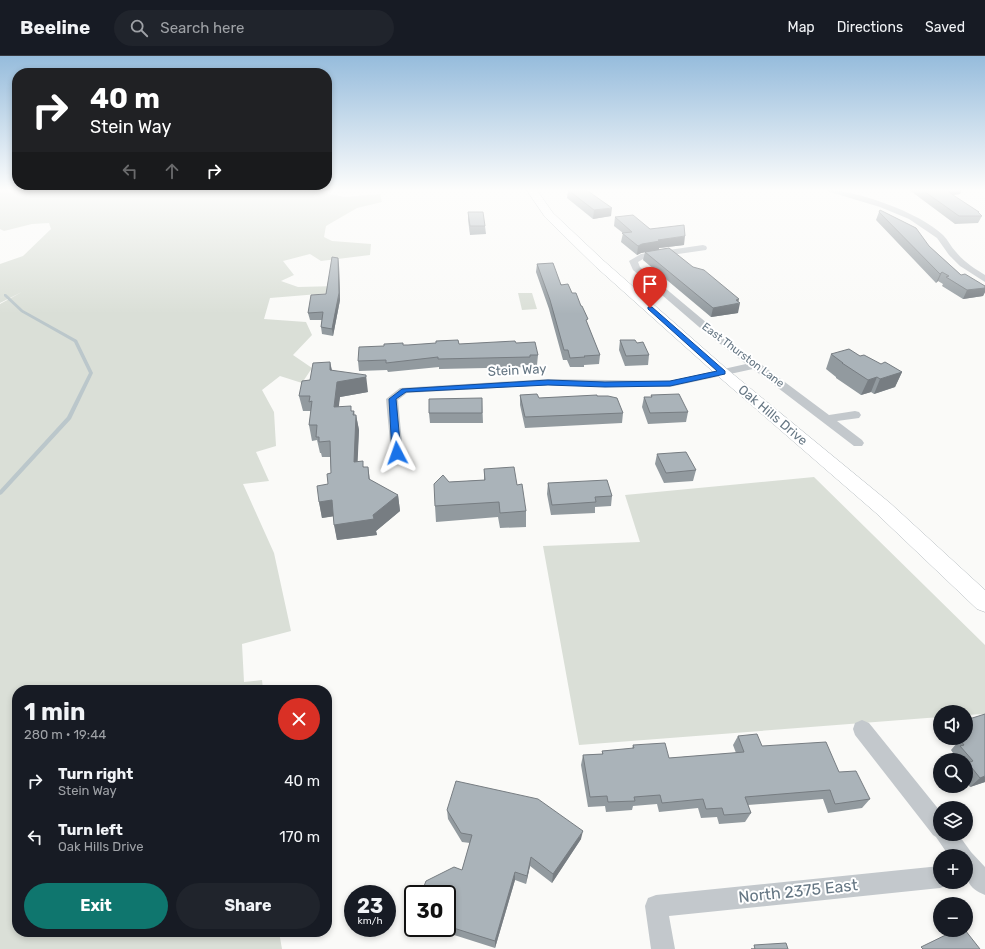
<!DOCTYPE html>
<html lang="en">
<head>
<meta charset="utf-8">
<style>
	:root { --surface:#171b24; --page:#20242c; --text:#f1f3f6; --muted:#9ea1a6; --line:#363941; --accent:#0f766e }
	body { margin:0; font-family:Rubik,sans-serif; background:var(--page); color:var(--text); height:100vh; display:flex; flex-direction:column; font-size:15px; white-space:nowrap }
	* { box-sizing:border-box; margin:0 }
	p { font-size:13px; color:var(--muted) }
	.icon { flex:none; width:22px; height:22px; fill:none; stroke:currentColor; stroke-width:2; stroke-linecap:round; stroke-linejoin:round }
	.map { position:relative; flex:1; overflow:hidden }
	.details { position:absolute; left:12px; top:629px; width:320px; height:252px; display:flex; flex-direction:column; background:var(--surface); border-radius:16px; box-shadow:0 2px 6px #0003 }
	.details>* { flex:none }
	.guide { position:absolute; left:12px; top:12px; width:320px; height:122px; border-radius:16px; box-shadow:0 2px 6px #0003; background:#202124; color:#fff; overflow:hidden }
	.buttons { position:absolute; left:933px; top:649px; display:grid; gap:8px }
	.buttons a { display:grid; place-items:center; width:40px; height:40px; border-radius:50%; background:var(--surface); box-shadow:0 2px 6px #0003; font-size:20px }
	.speed { position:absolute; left:344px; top:829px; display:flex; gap:8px; font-size:20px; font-weight:700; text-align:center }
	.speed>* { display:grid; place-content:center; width:52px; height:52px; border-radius:50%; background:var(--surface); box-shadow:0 2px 6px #0003; line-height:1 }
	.speed small { font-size:10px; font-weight:400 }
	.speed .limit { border:2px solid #111; border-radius:6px; background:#fff; color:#111 }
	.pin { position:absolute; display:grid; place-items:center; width:34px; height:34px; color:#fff; margin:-41px -17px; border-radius:50% 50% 50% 0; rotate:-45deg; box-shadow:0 0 4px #0007 }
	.pin .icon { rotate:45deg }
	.me { position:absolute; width:44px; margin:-22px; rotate:356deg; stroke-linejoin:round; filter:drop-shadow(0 0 3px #0008) }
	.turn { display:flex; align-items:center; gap:14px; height:84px; padding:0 12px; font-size:18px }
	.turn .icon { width:52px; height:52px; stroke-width:2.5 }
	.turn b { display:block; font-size:28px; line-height:34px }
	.lanes { display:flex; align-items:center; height:38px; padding:0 12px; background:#0003; justify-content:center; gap:20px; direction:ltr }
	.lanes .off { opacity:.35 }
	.round { display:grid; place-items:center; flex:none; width:42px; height:42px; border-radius:21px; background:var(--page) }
	.summary { display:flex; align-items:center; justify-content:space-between; height:68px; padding:0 12px }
	h1 { font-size:24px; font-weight:700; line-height:30px }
	.primary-button { display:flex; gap:8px; margin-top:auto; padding:8px 12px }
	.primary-button a { flex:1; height:46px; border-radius:24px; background:var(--accent); color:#fff; font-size:16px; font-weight:700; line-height:46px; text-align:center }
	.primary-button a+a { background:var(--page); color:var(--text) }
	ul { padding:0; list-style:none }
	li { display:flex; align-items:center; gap:12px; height:56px; padding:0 12px }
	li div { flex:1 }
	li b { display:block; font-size:15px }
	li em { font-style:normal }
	header { display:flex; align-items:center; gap:24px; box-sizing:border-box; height:56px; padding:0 20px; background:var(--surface); border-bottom:1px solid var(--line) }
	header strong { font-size:19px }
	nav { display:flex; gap:22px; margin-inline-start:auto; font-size:14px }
	.search { width:280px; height:36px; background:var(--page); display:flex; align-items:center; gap:10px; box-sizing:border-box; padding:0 14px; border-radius:22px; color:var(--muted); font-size:15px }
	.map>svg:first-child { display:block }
</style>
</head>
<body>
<header>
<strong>Beeline</strong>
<div class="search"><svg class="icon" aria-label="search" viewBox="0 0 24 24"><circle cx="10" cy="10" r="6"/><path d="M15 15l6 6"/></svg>Search here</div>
<nav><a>Map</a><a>Directions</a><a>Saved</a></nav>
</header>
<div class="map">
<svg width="985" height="893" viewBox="0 0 985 893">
	<rect width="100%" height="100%" fill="#fafaf8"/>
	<g fill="#dadfd7">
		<path d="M0 133H325L324 137 345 141 380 138 382 146 357 152 326 170 324 181 332 185 371 188 370 199 321 205 310 198 283 205 294 219 281 225 298 231 337 230 331 237 270 242 264 263 306 266 312 279 293 299 312 312 302 327 280 320 262 334 274 356 276 390 256 396 269 425 243 428 274 497 291 575 242 588 244 626 262 624 263 634H17V876H279L282 893H0V248L22 236 0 247V208L23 200 51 173 49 167 32 168 4 175 0 173Z"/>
		<path d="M518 237H532L537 253 522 254Z"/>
		<path d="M814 421 985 589V658L966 659V656H940V661L579 689 543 490 640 486 625 439Z"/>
	</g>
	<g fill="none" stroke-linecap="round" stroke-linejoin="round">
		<path fill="#bbc7cb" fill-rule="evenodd" d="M4 238H6L23 254 77 284 93 317 71 363 2 438 0 439V434L67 361 89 317 74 286 21 256 4 240Z"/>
		<g stroke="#b3babf" stroke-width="1">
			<path id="secondary" d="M526 133H536L553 157 604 205 728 314 890 447 985 534V556L977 553 876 457 718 320 596 211 545 161Z"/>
		</g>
		<g fill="#c3c8cc" fill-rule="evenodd">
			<path d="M820 133C854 133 919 156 943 179 948 184 951 191 956 196 964 206 975 213 985 219V226L960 210 949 199 937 182 909 163 880 151Z"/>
			<path d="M703 189 706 190 707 192 706 194 643 203 638 206 640 211 714 273 829 359 855 355 859 356 861 359 859 362 837 365 862 384 864 387 862 390H854L753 313 670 331 548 329 407 337 398 344 403 397 402 400H392L391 397 386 343 400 332 548 323 670 325 746 308 706 277 633 214 629 205 641 198Z"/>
			<path d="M862 664 869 667 940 755V778H958L971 796 985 811V839C964 831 966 819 966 800H949L936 781 933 779 855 679 853 673 855 667Z"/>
			<path d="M940 810V826H949L948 829 940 832 669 860 675 893H651L645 850 648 842 656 839Z"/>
		</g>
		<use href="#secondary" fill="#fff" fill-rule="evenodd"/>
	</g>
	<g fill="#929a9f">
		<path d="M908 133H962L960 138 952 139 979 156V157L982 160 978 167 955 168Z"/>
		<path d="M568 134 611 160 593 163 567 142Z"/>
		<path d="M468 156 485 170 486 178 470 179 468 164Z"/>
		<path d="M879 156 929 190 961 219 985 230V236L983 240 963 243 942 230 943 228 938 225 936 227 876 164Z"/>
		<path d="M615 161 650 173 684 189 659 192V194L693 211 738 246V257L711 261 643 204 645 196 641 197 637 199 621 186 623 177 614 170Z"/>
		<path d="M537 208 572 237 587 267 600 299 599 308 584 309V311H570L567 304H563L549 253 536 216Z"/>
		<path d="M339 209 340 244 333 280 322 278 321 271 322 264H310L308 257 326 238Z"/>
		<path d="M620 284 637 287 649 299 648 309 625 310 619 294Z"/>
		<path d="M516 287 538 299 537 309H530V311L439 313V311L388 316 387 314 359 315 358 305 403 289H408Z"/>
		<path d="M831 298 860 300 902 316 895 331 874 338 871 336 861 339 836 322V321L826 313Z"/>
		<path d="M330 306 332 314 368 336 340 341 338 351 352 355H354V359H356L359 374 357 405 364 411H368L370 424 398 439 400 455 376 475 377 479 337 484 333 460 322 462 319 446 328 428 331 417 330 401H322L321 397H320L317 384 312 385 309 369 311 355H303L299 340Z"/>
		<path d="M520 339 539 342 597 340 623 357 622 367 525 372 520 349Z"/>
		<path d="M651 339 688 356 686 366 648 368 642 351 644 341H651Z"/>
		<path d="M482 342 483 367H430L429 357Z"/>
		<path d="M657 398 696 414 693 425 664 427 655 408Z"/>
		<path d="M484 413 517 429 526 455V471L500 472 498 461 436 466 435 450 449 426 484 424Z"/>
		<path d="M548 427 612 440 611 450 595 451V457L551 459 547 438Z"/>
		<path d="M966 664 985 726 970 731 966 726V704H954L951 700 953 697 951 694 957 687 956 684 958 682H966Z"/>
		<path d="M738 680 762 690 839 716 870 743 862 752 828 757 823 743 748 749 751 757 745 766 719 768 717 761 701 762 698 752 659 756 657 748 633 750 632 754 606 756 605 750 588 751 581 709 583 699 602 698V695L632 693 633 689 669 702 736 697 733 689Z"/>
		<path d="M447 754 581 783 552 827 530 810 526 828 515 824 495 892 432 872H447V838L462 814 470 787 462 786 448 763Z"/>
	</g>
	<g fill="#777d82">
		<path d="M944 133H962L960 138 941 140Z"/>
		<path d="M612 152 611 160 593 163 594 154Z"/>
		<path d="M685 180 684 189 659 192V194L641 197 637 199 638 190 642 188 658 184Z"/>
		<path d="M338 202 339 209 340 244 333 280 332 273Z"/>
		<path d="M942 216 938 225 936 227 940 218Z"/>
		<path d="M985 232V236L983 240 963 243 967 234Z"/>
		<path d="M739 243 738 248 740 247 738 257 711 261 713 252Z"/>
		<path d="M330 306 333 321 330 314Z"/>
		<path d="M902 316 895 331 874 338 880 323Z"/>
		<path d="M366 319 368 336 340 341 337 366 334 351 337 326Z"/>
		<path d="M877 321 871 336 861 339 868 324Z"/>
		<path d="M354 355 356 368V359L359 374 357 421 354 406Z"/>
		<path d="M398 439 400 455 376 475 377 479 337 484 334 469 373 459Z"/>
		<path d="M332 444 336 460 322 462 319 446Z"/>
		<path d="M985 720V726L970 731 980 722Z"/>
		<path d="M583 775 581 783 552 827 553 818Z"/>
		<path d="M531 801 530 810 526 828 527 820Z"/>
		<path d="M515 816V824L495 892V885Z"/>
	</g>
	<g fill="#aab3b9" stroke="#777d82">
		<path d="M568 133H585L612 152 594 154 568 134Z"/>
		<path d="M921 133H944L979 156H978L982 160H959Z"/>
		<path d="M880 154 916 172 929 190 961 219 965 218 985 230V232L967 234 946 221 949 220 942 216 940 218 879 156Z"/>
		<path d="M468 156H483L485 170H470Z"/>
		<path d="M633 159 650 173 684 169 685 180 658 184 660 185 642 188 638 190 622 177 632 176 615 161Z"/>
		<path d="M669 192 693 211 704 214 739 243 736 244 740 247 713 252 645 196Z"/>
		<path d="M332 201 338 202 339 237 332 273 321 271 323 256 308 257 311 239 326 238Z"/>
		<path d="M553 207 561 229 568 228 572 237H576L581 250H582L588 263 586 264 600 299 584 300 585 301 570 302 568 294H564L550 244 537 208Z"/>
		<path d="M458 284 459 288 515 285 516 287 535 286 538 299H530V301L438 303V301L386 307V304L358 305 359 291 384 290V288L403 287V289H408L436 287V285Z"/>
		<path d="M620 284H635L637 287 643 286 649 299 626 300Z"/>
		<path d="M849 293 860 300 864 299 881 308 885 306 902 316 880 323 877 321 868 324 842 307H843L831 298Z"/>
		<path d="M330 306V314L366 319V321L337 326 334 351 351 350V355H354L353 359H356L354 406 363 405V411H368L369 423 398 439 373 459 374 463 334 469 332 444 319 446 317 430 328 428 327 418 331 417 330 385 319 386V381H316L317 369H309L312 345 309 346 310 340H299L302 325 310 324 313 307Z"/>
		<path d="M537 338 539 342 597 339V340H608L617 342 623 357 525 361 520 339Z"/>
		<path d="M679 338 688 356 650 357 644 341H652L651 339Z"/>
		<path d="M482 342V357H429V343Z"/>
		<path d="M686 396 696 414 666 417 657 398Z"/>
		<path d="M514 411 517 429 522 428 526 455 500 457 499 446 435 450 434 428 443 419 449 426 485 424 484 413Z"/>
		<path d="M607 424 612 440 595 441 596 446 552 449 548 427Z"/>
		<path d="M985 658V720L980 722 968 707 973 705 960 690 964 689 960 684 964 683 963 682H966V680L968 679 966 676V674L969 673 966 670V664Z"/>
		<path d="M757 678 762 690 826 686 839 716 856 715 870 743 835 748 830 734 745 741 751 757 724 759 722 752 706 753 703 743 662 747 660 739 634 741 635 745 608 746 607 740 590 741 583 699 603 698 602 695 634 692 633 689 665 687 669 702 744 696 738 680Z"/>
		<path d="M456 725 538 743 583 775 553 818 531 801 527 820 515 816 495 885 447 870V838H421L426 825 454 811 462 814 472 779 461 777 447 754Z"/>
		<path d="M956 874H965L980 893H923L921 891Z"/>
		<path d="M786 887 788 893H751H755L754 889Z"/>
	</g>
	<linearGradient id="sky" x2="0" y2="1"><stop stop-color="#96bcdc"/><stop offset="0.52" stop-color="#fdfdfc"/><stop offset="1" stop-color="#fdfdfc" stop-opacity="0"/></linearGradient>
	<rect width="985" height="258" fill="url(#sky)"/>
	<path fill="#1a73e8" stroke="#114b97" d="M648 251H652L725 315V318L670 330 605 331 548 329 406 336 396 343 401 397 397 400 392 397 389 343 402 333 548 324 605 326 670 325 717 315 648 253Z"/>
	<g text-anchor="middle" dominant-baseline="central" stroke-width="4" stroke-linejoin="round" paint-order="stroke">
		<g font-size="11" fill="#657683" stroke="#fff">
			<text transform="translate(743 299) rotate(37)">East Thurston Lane</text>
		</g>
		<g font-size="13" fill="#657683" stroke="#fff">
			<text transform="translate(517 314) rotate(-3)">Stein Way</text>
			<text transform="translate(773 359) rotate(40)">Oak Hills Drive</text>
		</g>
		<g font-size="16" fill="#657683" stroke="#fff">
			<text transform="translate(798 835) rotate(-6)">North 2375 East</text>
		</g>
	</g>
</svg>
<div class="buttons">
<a><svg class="icon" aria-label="sound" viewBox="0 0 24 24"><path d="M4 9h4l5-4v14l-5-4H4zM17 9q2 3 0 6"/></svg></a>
<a><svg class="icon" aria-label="search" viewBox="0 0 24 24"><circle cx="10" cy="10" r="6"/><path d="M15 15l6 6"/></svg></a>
<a><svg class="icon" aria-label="layers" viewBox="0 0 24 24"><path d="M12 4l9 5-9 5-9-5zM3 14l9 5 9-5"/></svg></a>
<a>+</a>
<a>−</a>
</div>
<div class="speed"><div>23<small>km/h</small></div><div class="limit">30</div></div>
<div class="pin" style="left:650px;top:252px;background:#d93025"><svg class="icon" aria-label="arrive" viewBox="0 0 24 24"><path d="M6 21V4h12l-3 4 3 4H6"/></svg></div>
<svg class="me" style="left:397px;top:397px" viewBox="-20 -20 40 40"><path d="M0-17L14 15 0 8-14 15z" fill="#1a73e8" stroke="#fff" stroke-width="4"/></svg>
<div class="guide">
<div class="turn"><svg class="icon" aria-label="right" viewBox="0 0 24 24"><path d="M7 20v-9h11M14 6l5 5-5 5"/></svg><div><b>40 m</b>Stein Way</div></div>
<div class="lanes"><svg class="icon off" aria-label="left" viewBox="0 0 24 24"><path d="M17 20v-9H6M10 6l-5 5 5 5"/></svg><svg class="icon off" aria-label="ahead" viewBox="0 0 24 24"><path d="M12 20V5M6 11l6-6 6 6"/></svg><svg class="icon" aria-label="right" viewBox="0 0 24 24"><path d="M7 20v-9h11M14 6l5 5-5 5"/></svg></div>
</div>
<section class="details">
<div class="summary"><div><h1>1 min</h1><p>280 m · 19:44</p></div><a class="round" style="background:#d93025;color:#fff"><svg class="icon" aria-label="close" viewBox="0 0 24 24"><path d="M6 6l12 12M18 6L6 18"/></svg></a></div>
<ul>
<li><svg class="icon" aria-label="right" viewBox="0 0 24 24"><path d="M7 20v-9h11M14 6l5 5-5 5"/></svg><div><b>Turn right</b><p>Stein Way</p></div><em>40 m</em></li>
<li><svg class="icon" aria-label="left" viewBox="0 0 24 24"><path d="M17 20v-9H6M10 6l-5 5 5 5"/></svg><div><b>Turn left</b><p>Oak Hills Drive</p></div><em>170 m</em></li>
</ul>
<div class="primary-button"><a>Exit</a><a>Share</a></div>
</section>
</div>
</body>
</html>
